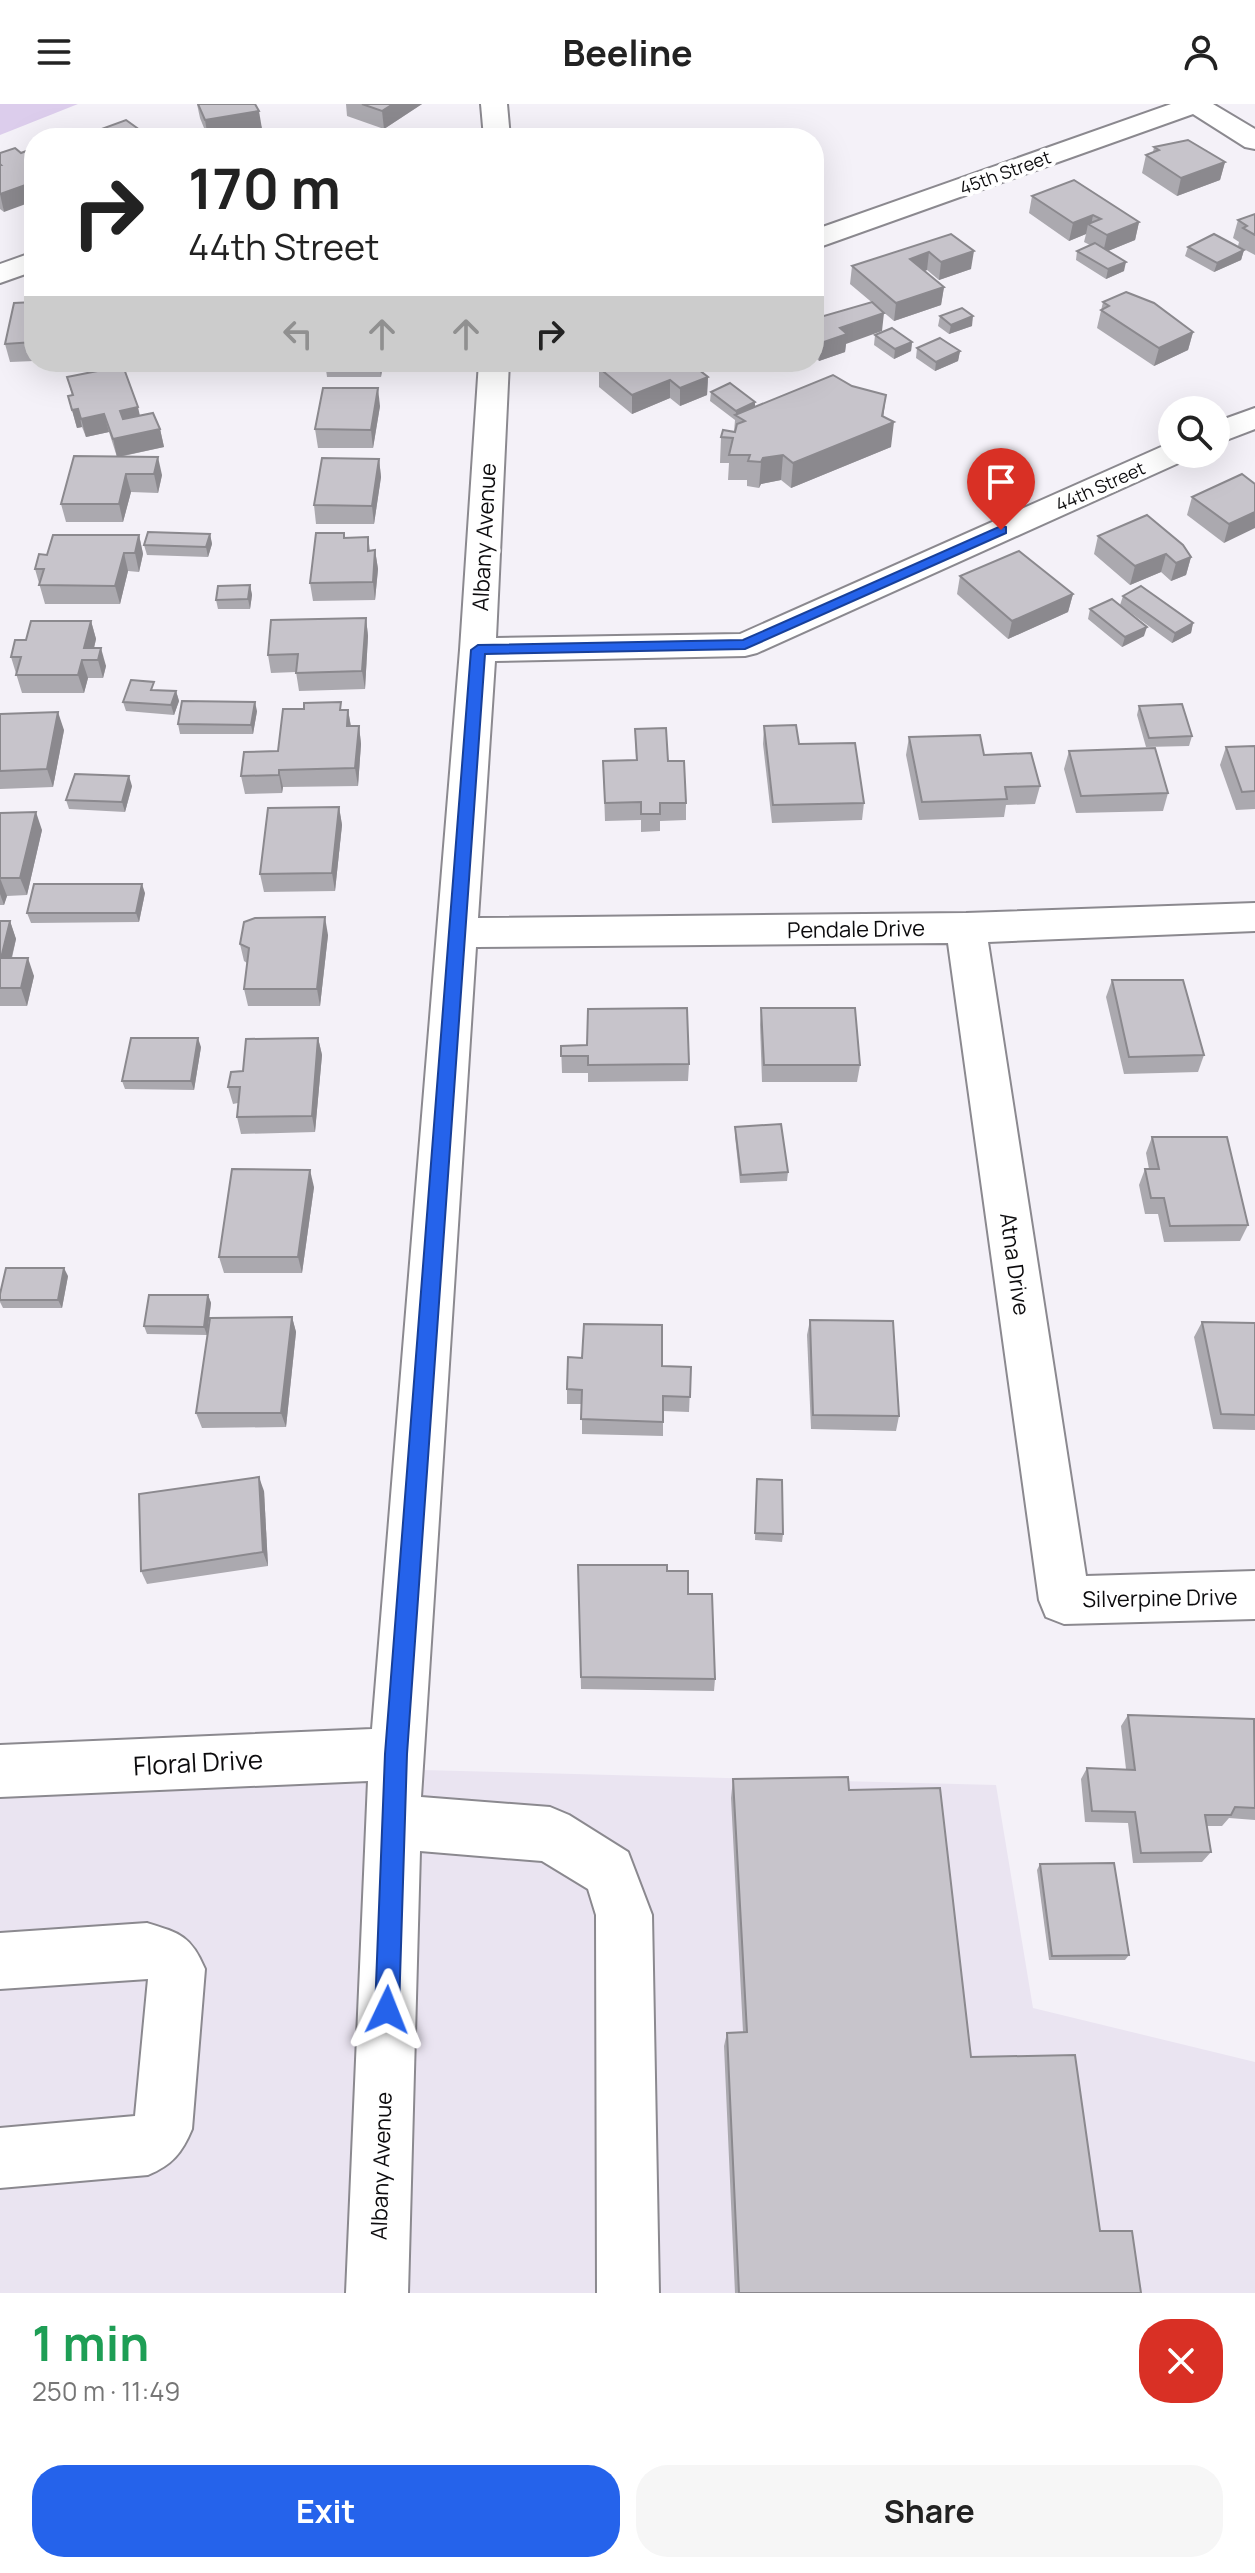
<!DOCTYPE html>
<html lang="en">
<head>
<meta charset="utf-8">
<style>
	:root { --surface:#fff; --page:#f6f6f6; --text:#222; --muted:#767676; --accent:#2563eb }
	body { margin:0; font-family:Manrope,sans-serif; background:var(--page); color:var(--text); height:100vh; display:flex; flex-direction:column; font-size:30px; white-space:nowrap }
	* { box-sizing:border-box; margin:0 }
	p { font-size:26px; color:var(--muted) }
	.icon { flex:none; width:44px; height:44px; fill:none; stroke:currentColor; stroke-width:2; stroke-linecap:round; stroke-linejoin:round }
	.map { position:relative; height:2189px; overflow:hidden }
	.details { display:flex; flex-direction:column; background:var(--surface); flex:1 }
	.details>* { flex:none }
	.top-card { position:absolute; left:24px; top:24px; width:800px; height:244px; border-radius:32px; box-shadow:0 8px 32px #0002; background:#fff; color:var(--text); overflow:hidden }
	.fabs { position:absolute; left:1158px; top:292px; display:grid; gap:16px }
	.fabs a { display:grid; place-items:center; width:72px; height:72px; border-radius:50%; background:var(--surface); box-shadow:0 8px 32px #0002; font-size:40px }
	.pin { position:absolute; display:grid; place-items:center; width:68px; height:68px; color:#fff; margin:-82px -34px; border-radius:50% 50% 50% 0; rotate:-45deg; box-shadow:0 0 8px #0007 }
	.pin .icon { rotate:45deg }
	.me { position:absolute; width:88px; margin:-44px; rotate:2deg; stroke-linejoin:round; filter:drop-shadow(0 0 6px #0008) }
	.turn { display:flex; align-items:center; gap:28px; height:168px; padding:0 32px; font-size:36px }
	.turn .icon { width:104px; height:104px; stroke-width:2.5 }
	.turn b { display:block; font-size:56px; line-height:68px }
	.lanes { display:flex; align-items:center; height:76px; padding:0 32px; background:#0003; justify-content:center; gap:40px; direction:ltr }
	.lanes .off { opacity:.35 }
	.round { display:grid; place-items:center; flex:none; width:84px; height:84px; border-radius:32px; background:var(--page) }
	.headline { display:flex; align-items:center; justify-content:space-between; height:136px; padding:0 32px }
	h1 { font-size:48px; font-weight:700; line-height:60px; color:#1e9e55 }
	.cta { display:flex; gap:16px; margin-top:auto; padding:16px 32px }
	.cta a { flex:1; height:92px; border-radius:32px; background:var(--accent); color:#fff; font-size:32px; font-weight:700; line-height:92px; text-align:center }
	.cta a+a { background:var(--page); color:var(--text) }
	header { display:flex; justify-content:space-between; align-items:center; height:104px; padding:0 32px; background:var(--surface); font-size:36px; font-weight:700 }
	.map>svg:first-child { display:block }
</style>
</head>
<body>
<header><svg class="icon" aria-label="menu" viewBox="0 0 24 24"><path d="M4 6h16M4 12h16M4 18h16"/></svg>Beeline<svg class="icon" aria-label="person" viewBox="0 0 24 24"><circle cx="12" cy="8" r="4"/><path d="M4 21q1-7 8-7t8 7"/></svg></header>
<div class="map">
<svg width="1255" height="2189" viewBox="0 0 1255 2189">
	<rect width="100%" height="100%" fill="#f4f1f8"/>
	<path fill="#eae4f1" d="M0 1655 996 1681 1033 1904 1255 1958V2189H0Z"/>
	<path fill="#dccdec" d="M0 0H78L0 31Z"/>
	<g fill="none" stroke-linecap="round" stroke-linejoin="round">
		<g stroke="#8b898f" stroke-width="4">
			<g id="minor">
				<path d="M481 0H507L510 34H484Z"/>
				<path d="M1171 0H1213L1255 25V45L1245 43 1193 10 814 145V126Z"/>
				<path d="M34 148V167L0 179V160Z"/>
				<path d="M479 258H509L496 534 740 530 1161 343 1172 340V350H1188L1183 357 757 549 745 552 495 557 478 814 966 809 1255 799V827L988 838 1086 1472 1255 1467V1515L1064 1520 1046 1513 1039 1496 948 839 476 843 421 1693 550 1703 569 1711 628 1748 652 1811 659 2189H597L596 1811 588 1785 542 1757 420 1747 408 2189H346L368 1677 0 1693V1641L372 1625 460 546Z"/>
				<path d="M1255 304V325L1216 340V318Z"/>
				<path d="M147 1819C180 1829 191 1832 205 1865L192 2025C182 2049 172 2061 148 2071L0 2084V2024L135 2012 148 1875 0 1885V1829Z"/>
			</g>
		</g>
		<use href="#minor" fill="#fff" fill-rule="evenodd"/>
	</g>
	<g fill="#aba9af">
		<path d="M197 0H255L262 25 208 34 200 14Z"/>
		<path d="M346 0H422L384 25 347 12Z"/>
		<path d="M1154 43 1225 58 1220 76 1177 92 1142 69 1146 51 1153 48Z"/>
		<path d="M0 49 4 108 0 105Z"/>
		<path d="M1032 92 1139 118 1135 136 1108 147 1124 167 1106 175 1076 156 1077 147 1090 141 1084 138 1086 130 1069 137 1029 109Z"/>
		<path d="M1255 110V151L1238 142 1239 138 1233 134 1238 116Z"/>
		<path d="M951 130 971 165 939 176 927 166 925 167 944 183 941 201 894 217 850 180 852 162Z"/>
		<path d="M1188 143 1244 146 1241 156 1214 168 1185 152Z"/>
		<path d="M34 198V257L10 258 5 240Z"/>
		<path d="M1103 198 1193 228 1188 246 1154 262 1097 224Z"/>
		<path d="M814 205 846 240 845 248 819 257 814 252Z"/>
		<path d="M940 212 972 222 949 230 938 222Z"/>
		<path d="M875 231 912 238 911 247 894 255 874 241Z"/>
		<path d="M917 244 960 247 958 257 935 267 916 254Z"/>
		<path d="M325 258H383L381 273H327Z"/>
		<path d="M599 264 708 273 707 291 680 302 670 294 632 310 599 283Z"/>
		<path d="M67 273 140 312 160 325 164 343 119 353 162 371 158 389 131 388 123 418H66L61 400 117 353 109 328 86 333 82 323 77 324 68 292 72 291Z"/>
		<path d="M711 288 755 303 883 312 891 343 791 384 781 376 761 380 759 384 747 382V376H728L729 359H720L721 333 734 328 735 316 710 297Z"/>
		<path d="M380 302 373 344H318L315 325Z"/>
		<path d="M379 355 381 373 374 420H316L314 401Z"/>
		<path d="M1255 380 1224 439 1187 411 1192 393Z"/>
		<path d="M210 430 212 440 208 453 147 451 144 441Z"/>
		<path d="M139 431 143 450 139 468 128 467 120 500H45L35 465 47 451Z"/>
		<path d="M1098 432 1191 453 1186 471 1171 477 1161 468 1130 481 1094 450Z"/>
		<path d="M368 433 370 446H375L378 465 375 496 313 497 310 479 345 434Z"/>
		<path d="M960 472 1073 490 1068 508 1008 535 957 490Z"/>
		<path d="M250 481 252 491 250 505H218L216 496Z"/>
		<path d="M1123 492 1193 519 1191 529 1172 539 1124 504 1144 532 1122 543 1088 515 1090 505 1120 501Z"/>
		<path d="M366 514 368 532 365 585 299 587 296 568 271 569 268 551Z"/>
		<path d="M91 517 96 535 94 544 106 562 103 574H88L84 589H22L11 553 26 536Z"/>
		<path d="M156 586 176 587 179 597 174 611 126 607 123 598Z"/>
		<path d="M1139 602 1192 632 1189 642 1146 643 1137 611Z"/>
		<path d="M342 606H348L351 622H359L361 640 358 682 283 683 282 689 245 690 241 672Z"/>
		<path d="M257 607 253 630H180L178 620Z"/>
		<path d="M0 610 64 626 53 683 0 685Z"/>
		<path d="M764 622 799 640 864 699 862 716 772 719 763 640Z"/>
		<path d="M635 625 668 657 686 699V716L660 717V727L641 728V716L605 717 603 657 636 656Z"/>
		<path d="M909 633 984 651 1040 682 1035 700 1006 701 1004 713 919 716 906 651Z"/>
		<path d="M1255 642V705L1236 706 1220 661 1226 643Z"/>
		<path d="M1069 647 1168 689 1163 707 1076 709 1064 665Z"/>
		<path d="M132 682 125 708 69 705 66 696Z"/>
		<path d="M339 703 342 721 335 787 264 788 260 770Z"/>
		<path d="M0 709 42 726 27 791 7 792 4 801H0Z"/>
		<path d="M145 789 139 818 31 819 27 809Z"/>
		<path d="M0 817H10L16 835 12 854 34 872 27 902H0Z"/>
		<path d="M328 831 320 902H248L244 885 247 859 244 857 240 840Z"/>
		<path d="M1112 876 1204 951 1198 968 1124 970 1106 893Z"/>
		<path d="M761 904 860 961 857 978H762L760 921Z"/>
		<path d="M318 934 322 951 315 1028 241 1030 237 1013 238 999 233 1000 228 983 243 967Z"/>
		<path d="M561 942 689 960 688 977 588 978V969H562Z"/>
		<path d="M201 943 194 986 125 985 122 977Z"/>
		<path d="M735 1023 788 1068 787 1077 740 1079 735 1032Z"/>
		<path d="M1152 1033 1248 1121 1240 1137 1164 1138 1158 1110H1145L1139 1081 1145 1065H1149L1146 1049Z"/>
		<path d="M314 1083 302 1169H224L219 1153Z"/>
		<path d="M68 1172 62 1204H3L0 1198V1190Z"/>
		<path d="M208 1191 211 1199 207 1231 147 1230 144 1222Z"/>
		<path d="M292 1213 296 1228 286 1323 202 1324 196 1309Z"/>
		<path d="M810 1216 899 1312 896 1327 811 1325 807 1231Z"/>
		<path d="M1202 1218 1255 1219V1326L1213 1325 1194 1233Z"/>
		<path d="M662 1262 691 1263 689 1308 663 1307V1332L582 1330V1300H567V1285Z"/>
		<path d="M757 1375 783 1430 782 1438 755 1436Z"/>
		<path d="M264 1387 268 1462 147 1480 141 1467Z"/>
		<path d="M578 1461 667 1467 688 1490 715 1575 714 1587 581 1585Z"/>
		<path d="M1128 1611 1255 1620V1716L1229 1714 1222 1722H1207L1211 1748 1202 1758 1133 1759 1128 1719 1085 1718 1081 1675 1087 1664 1126 1665 1121 1622Z"/>
		<path d="M733 1675 849 1686 971 1953 1100 2127 1141 2189H735L724 1942 727 1929 743 1928 731 1694Z"/>
		<path d="M1040 1760 1129 1851 1125 1856H1049L1037 1766Z"/>
	</g>
	<g fill="#8b898e">
		<path d="M393 0H422L384 25 382 7Z"/>
		<path d="M259 7 262 25 208 34 205 16Z"/>
		<path d="M1225 58 1220 76 1177 92 1181 74Z"/>
		<path d="M34 78V97L4 108 0 90Z"/>
		<path d="M1093 111 1091 122 1088 120 1086 130 1069 137 1073 119Z"/>
		<path d="M1139 118 1135 136 1103 149 1107 131Z"/>
		<path d="M1244 146 1241 156 1214 168 1217 159Z"/>
		<path d="M974 147 971 165 939 176 941 158Z"/>
		<path d="M929 148 927 166 907 173 910 155Z"/>
		<path d="M1126 158 1124 167 1106 175 1108 165Z"/>
		<path d="M944 183 941 201 894 217 896 199Z"/>
		<path d="M884 209 882 227 846 240 845 248 819 257 821 239 840 224Z"/>
		<path d="M973 212 972 222 949 230 951 221Z"/>
		<path d="M1193 228 1188 246 1154 262 1159 244Z"/>
		<path d="M912 238 911 247 894 255 895 245Z"/>
		<path d="M960 247 958 257 935 267 936 258Z"/>
		<path d="M379 258H383L381 273Z"/>
		<path d="M708 273 707 291 680 302V284Z"/>
		<path d="M670 276V294L632 310V291Z"/>
		<path d="M378 284 380 302 373 344 371 326Z"/>
		<path d="M886 291 882 323 894 318 891 343 791 384 793 359Z"/>
		<path d="M755 298V308L736 311V307Z"/>
		<path d="M138 303 142 321 124 325 120 307Z"/>
		<path d="M78 305 82 323 77 324 72 306Z"/>
		<path d="M104 310 109 328 86 333 81 315Z"/>
		<path d="M160 325 164 343 117 353 113 335Z"/>
		<path d="M783 351 781 376 761 380 759 384 761 358 763 354Z"/>
		<path d="M158 353 162 371 158 389 154 370Z"/>
		<path d="M379 355 381 373 374 420 372 402Z"/>
		<path d="M126 370 131 388 123 418 119 400Z"/>
		<path d="M1255 408V424L1224 439 1229 420Z"/>
		<path d="M210 430 212 440 208 453 206 443Z"/>
		<path d="M139 431 143 450 139 468 135 449Z"/>
		<path d="M375 446 378 465 375 496 373 478Z"/>
		<path d="M124 449 128 467 120 500 115 482Z"/>
		<path d="M1166 450 1161 468 1130 481 1135 462Z"/>
		<path d="M1191 453 1186 471 1171 477 1176 459Z"/>
		<path d="M250 481 252 491 250 505 248 495Z"/>
		<path d="M1073 490 1068 508 1008 535 1012 517Z"/>
		<path d="M366 514 368 532 365 585 362 567Z"/>
		<path d="M91 517 96 535 91 556 84 544Z"/>
		<path d="M1193 519 1191 529 1172 539 1175 529Z"/>
		<path d="M1147 523 1144 532 1122 543 1125 533Z"/>
		<path d="M101 544 106 562 103 574 98 556Z"/>
		<path d="M82 556 88 574 84 589 78 571Z"/>
		<path d="M176 587 179 597 174 611 171 601Z"/>
		<path d="M255 598 257 607 253 630 251 621Z"/>
		<path d="M348 606 351 624 347 622Z"/>
		<path d="M58 608 64 626 53 683 47 665Z"/>
		<path d="M359 622 361 640 358 682 355 664Z"/>
		<path d="M279 666 283 683 282 689 279 671Z"/>
		<path d="M129 672 132 682 125 708 122 698Z"/>
		<path d="M339 703 342 721 335 787 332 769Z"/>
		<path d="M36 708 42 726 27 791 20 774Z"/>
		<path d="M0 774 7 792 4 801 0 790Z"/>
		<path d="M142 780 145 789 139 818 136 809Z"/>
		<path d="M325 813 328 831 320 902 317 885Z"/>
		<path d="M10 817 16 835 7 872 1 854Z"/>
		<path d="M28 854 34 872 27 902 21 884Z"/>
		<path d="M198 934 201 943 194 986 191 977Z"/>
		<path d="M318 934 322 951 315 1028 312 1012Z"/>
		<path d="M310 1066 314 1083 302 1169 298 1153Z"/>
		<path d="M64 1164 68 1172 62 1204 58 1196Z"/>
		<path d="M208 1191 211 1199 207 1231 204 1223Z"/>
		<path d="M292 1213 296 1228 286 1323 281 1309Z"/>
		<path d="M259 1373 264 1387 268 1462 263 1448Z"/>
	</g>
	<g fill="#c7c4cb" stroke="#8b898e" stroke-width="2">
		<path d="M198 0H255L259 7 205 16Z"/>
		<path d="M362 0H393L382 7Z"/>
		<path d="M126 16 151 34H77Z"/>
		<path d="M1188 36 1225 58 1181 74 1146 51 1159 46 1154 43Z"/>
		<path d="M15 44 21 49 34 44V78L0 90V61H1L0 60V49Z"/>
		<path d="M1074 76 1139 118 1107 131 1088 120 1101 115 1093 111 1073 119 1032 92Z"/>
		<path d="M1255 110V131L1243 124 1247 122 1238 116Z"/>
		<path d="M951 130 974 147 941 158 929 148 910 155 944 183 896 199 852 162Z"/>
		<path d="M1214 130 1244 146 1217 159 1188 143Z"/>
		<path d="M1095 139 1126 158 1108 165 1077 147Z"/>
		<path d="M1126 188 1154 199 1193 228 1159 244 1101 206 1109 202 1103 198Z"/>
		<path d="M34 198V238L5 240 14 199Z"/>
		<path d="M872 198 884 209 840 224 847 230 821 239 814 232V205L824 212Z"/>
		<path d="M962 204 973 212 951 221 940 212Z"/>
		<path d="M892 224 912 238 895 245 875 231Z"/>
		<path d="M940 234 960 247 936 258 917 244Z"/>
		<path d="M618 258H689L708 273 680 284 670 276 632 291 599 264Z"/>
		<path d="M123 262 138 303 120 307 123 315 153 309 160 325 113 335 104 310 81 315 78 305 72 306 68 292 73 291 67 273Z"/>
		<path d="M833 271 852 282 886 291 882 312 894 318 793 359 783 351 763 354 761 358 748 357 750 351H729L733 334 721 333 723 326 735 328 737 320 745 317 735 311Z"/>
		<path d="M730 279 755 298 736 307 711 288Z"/>
		<path d="M323 284H378L371 326 315 325Z"/>
		<path d="M74 352 158 353 154 370H126L119 400H61Z"/>
		<path d="M322 354 379 355 372 402 314 401Z"/>
		<path d="M1242 370 1255 380V408L1229 420 1192 393Z"/>
		<path d="M1147 411 1183 441 1191 453 1176 459 1166 450 1135 462 1098 432Z"/>
		<path d="M148 428 210 430 206 443 144 441Z"/>
		<path d="M316 429H344V434L368 433V447L375 446 373 478 310 479Z"/>
		<path d="M53 431H139L135 449H124L115 482 39 481 44 465H35L39 450 47 451Z"/>
		<path d="M1019 447 1073 490 1012 517 960 472Z"/>
		<path d="M250 481 248 495 216 496 218 482Z"/>
		<path d="M1141 482 1193 519 1175 529 1123 492Z"/>
		<path d="M1112 495 1147 523 1125 533 1090 505Z"/>
		<path d="M366 514 362 567 296 569 298 550 268 551 271 516Z"/>
		<path d="M31 517H91L84 544H101L98 556H82L78 571H16L21 553H11L15 536H26Z"/>
		<path d="M131 576 154 578 151 586 176 587 171 601 123 598Z"/>
		<path d="M182 597 255 598 251 621 178 620Z"/>
		<path d="M341 598 340 606H348L347 622H359L355 664 279 666V671L241 672 244 648 278 647 283 605H304V599Z"/>
		<path d="M1182 600 1192 632 1149 634 1139 602Z"/>
		<path d="M58 608 47 665 0 667V610Z"/>
		<path d="M796 621 799 640 855 639 864 699 773 701 764 622Z"/>
		<path d="M666 624 668 657H684L686 699H660V710H641V698L605 699 603 657 637 656 635 625Z"/>
		<path d="M980 631 984 651 1031 649 1040 682 1005 683 1007 695 922 698 909 633Z"/>
		<path d="M1255 642V687L1242 688 1226 643Z"/>
		<path d="M1155 644 1168 689 1081 692 1069 647Z"/>
		<path d="M75 670 129 672 122 698 66 696Z"/>
		<path d="M339 703 332 769 260 770 268 704Z"/>
		<path d="M36 708 20 774H0V709Z"/>
		<path d="M34 780H142L136 809H27Z"/>
		<path d="M325 813 317 885H244L249 844 240 840 244 818 255 814Z"/>
		<path d="M0 817H10L1 854H28L21 884H0Z"/>
		<path d="M1112 876H1183L1204 951 1129 953Z"/>
		<path d="M687 904 689 960 588 961V952H561V942L587 941 588 905Z"/>
		<path d="M761 904H855L860 961H764Z"/>
		<path d="M131 934H198L191 977H122Z"/>
		<path d="M318 934 312 1012 237 1013 240 983H228L231 968 243 967 246 935Z"/>
		<path d="M781 1020 788 1068 741 1071 735 1023Z"/>
		<path d="M1152 1033H1227L1248 1121 1170 1122 1164 1094H1151L1145 1065H1159Z"/>
		<path d="M232 1065 310 1066 298 1153H219Z"/>
		<path d="M6 1164H64L58 1196H0V1190Z"/>
		<path d="M149 1191H208L204 1223 144 1222Z"/>
		<path d="M292 1213 281 1309H196L210 1214Z"/>
		<path d="M810 1216 893 1217 899 1312 813 1311Z"/>
		<path d="M1202 1218 1255 1219V1311L1221 1310Z"/>
		<path d="M584 1220 662 1221V1262L691 1263 690 1293 663 1292V1318L581 1315 582 1286 567 1285 568 1253 582 1254Z"/>
		<path d="M259 1373 263 1448 141 1467 139 1390Z"/>
		<path d="M757 1375 782 1376 783 1430 755 1429Z"/>
		<path d="M578 1461H667V1467H688V1490H712L715 1575 581 1573Z"/>
		<path d="M1128 1611 1254 1615 1255 1704 1235 1703 1231 1711H1205L1211 1748 1141 1749 1135 1708 1092 1707 1087 1664 1135 1666Z"/>
		<path d="M848 1673 849 1686 940 1684 971 1953 1075 1951 1100 2127H1132L1141 2189H739L727 1929 747 1928 733 1675Z"/>
		<path d="M1114 1759 1129 1851 1052 1852 1040 1760Z"/>
	</g>
	<path fill="#2563eb" stroke="#184099" stroke-width="2" d="M1001 422 1006 423V429L745 545 485 550 407 1650 399 1906 395 1915 387 1918 379 1915 375 1906 385 1650 471 546 478 541 743 536Z"/>
	<g text-anchor="middle" dominant-baseline="central" stroke-width="8" stroke-linejoin="round" paint-order="stroke">
		<g font-size="18" fill="#0d0c0e" stroke="#fff">
			<text transform="translate(1005 68) rotate(-20)">45th Street</text>
			<text transform="translate(1100 382) rotate(-24)">44th Street</text>
		</g>
		<g font-size="22" fill="#0d0c0e" stroke="#fff">
			<text transform="translate(484 433) rotate(-87)">Albany Avenue</text>
			<text transform="translate(856 825) rotate(-1)">Pendale Drive</text>
			<text transform="translate(1015 1160) rotate(82)">Atna Drive</text>
			<text transform="translate(1160 1494) rotate(-1)">Silverpine Drive</text>
			<text transform="translate(381 2062) rotate(-88)">Albany Avenue</text>
		</g>
		<g font-size="26" fill="#0d0c0e" stroke="#fff">
			<text transform="translate(198 1658) rotate(-3)">Floral Drive</text>
		</g>
	</g>
</svg>
<div class="fabs">
<a><svg class="icon" aria-label="search" viewBox="0 0 24 24"><circle cx="10" cy="10" r="6"/><path d="M15 15l6 6"/></svg></a>
</div>
<div class="pin" style="left:1001px;top:426px;background:#d93025"><svg class="icon" aria-label="arrive" viewBox="0 0 24 24"><path d="M6 21V4h12l-3 4 3 4H6"/></svg></div>
<svg class="me" style="left:387px;top:1906px" viewBox="-20 -20 40 40"><path d="M0-17L14 15 0 8-14 15z" fill="#2563eb" stroke="#fff" stroke-width="4"/></svg>
<div class="top-card">
<div class="turn"><svg class="icon" aria-label="right" viewBox="0 0 24 24"><path d="M7 20v-9h11M14 6l5 5-5 5"/></svg><div><b>170 m</b>44th Street</div></div>
<div class="lanes"><svg class="icon off" aria-label="left" viewBox="0 0 24 24"><path d="M17 20v-9H6M10 6l-5 5 5 5"/></svg><svg class="icon off" aria-label="ahead" viewBox="0 0 24 24"><path d="M12 20V5M6 11l6-6 6 6"/></svg><svg class="icon off" aria-label="ahead" viewBox="0 0 24 24"><path d="M12 20V5M6 11l6-6 6 6"/></svg><svg class="icon" aria-label="right" viewBox="0 0 24 24"><path d="M7 20v-9h11M14 6l5 5-5 5"/></svg></div>
</div>
</div>
<section class="details">
<div class="headline"><div><h1>1 min</h1><p>250 m · 11:49</p></div><a class="round" style="background:#d93025;color:#fff"><svg class="icon" aria-label="close" viewBox="0 0 24 24"><path d="M6 6l12 12M18 6L6 18"/></svg></a></div>
<div class="cta"><a>Exit</a><a>Share</a></div>
</section>
</body>
</html>
